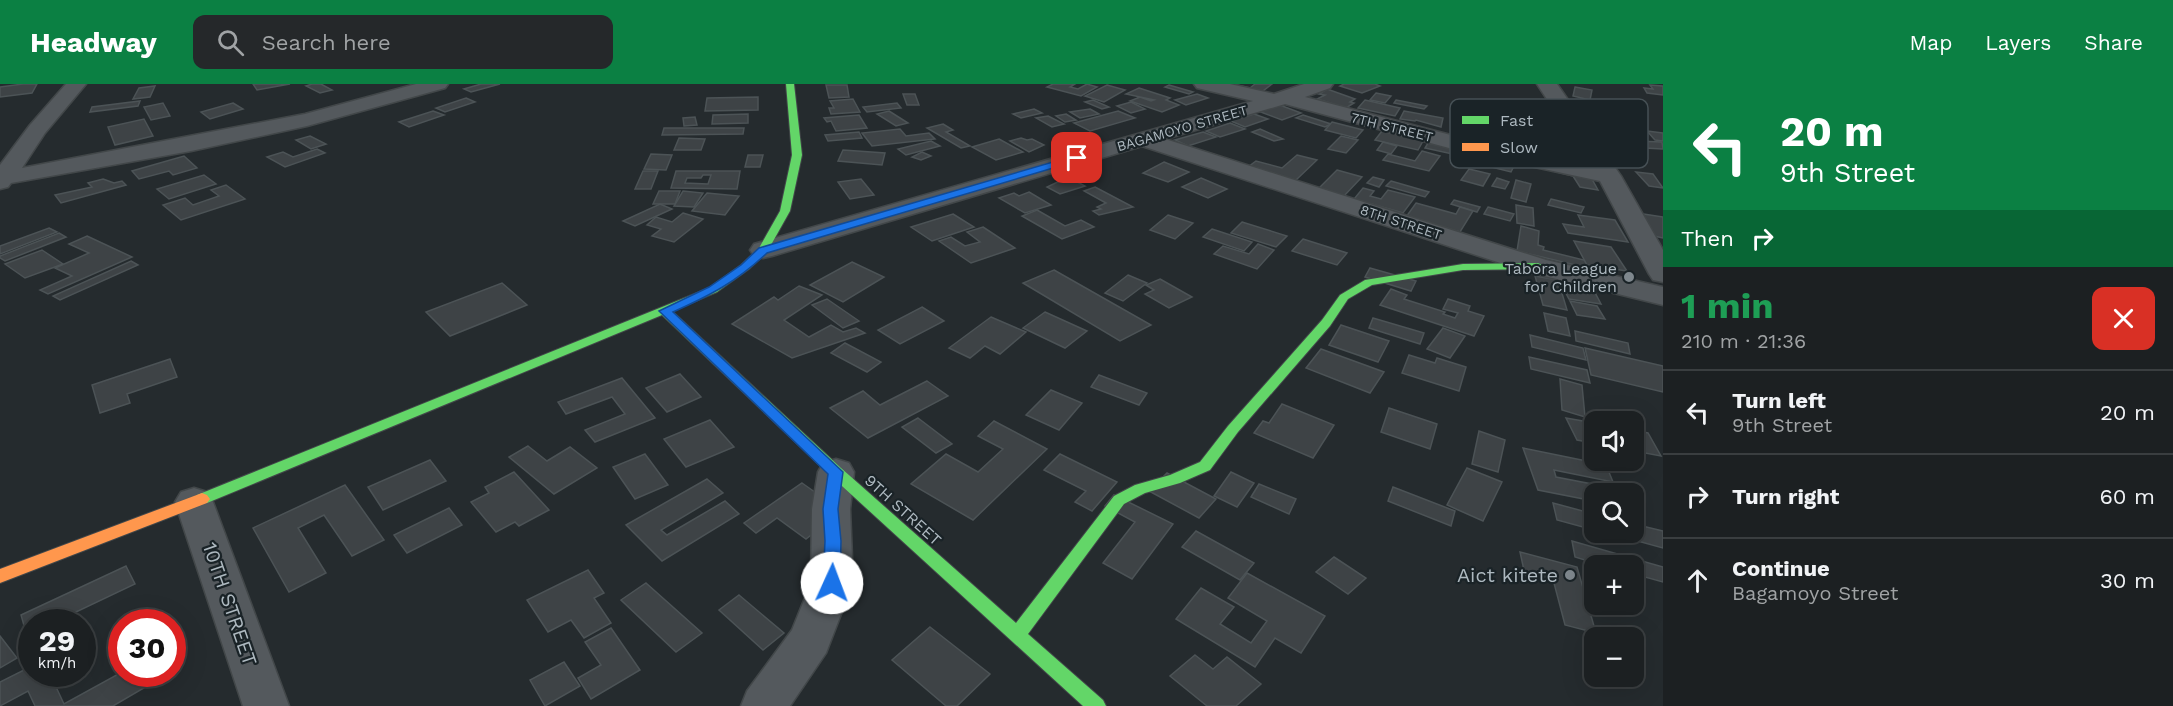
<!DOCTYPE html>
<html lang="en">
<head>
<meta charset="utf-8">
<style>
	:root { --surface:#1c2022; --page:#25282a; --text:#f1f3f6; --muted:#a0a3a5; --line:#3a3e40; --accent:#0b8043 }
	body { margin:0; font-family:"Work Sans",sans-serif; background:var(--page); color:var(--text); height:100vh; display:flex; flex-direction:column; font-size:22px; white-space:nowrap }
	* { box-sizing:border-box; margin:0 }
	p { font-size:20px; color:var(--muted) }
	.icon { flex:none; width:33px; height:33px; fill:none; stroke:currentColor; stroke-width:2; stroke-linecap:round; stroke-linejoin:round }
	.map { position:relative; flex:1; overflow:hidden }
	.panel { display:flex; flex-direction:column; background:var(--surface); width:510px }
	.panel>* { flex:none }
	.guide { background:#0b8043; color:#fff; overflow:hidden }
	.tools { position:absolute; left:1584px; top:327px; display:grid; gap:12px }
	.tools a { display:grid; place-items:center; width:60px; height:60px; border-radius:12px; background:var(--surface); box-shadow:0 6px 24px #0002,0 0 0 2px var(--line); font-size:30px }
	.speed { position:absolute; left:18px; top:525px; display:flex; gap:12px; font-size:30px; font-weight:700; text-align:center }
	.speed>* { display:grid; place-content:center; width:78px; height:78px; border-radius:50%; background:var(--surface); box-shadow:0 6px 24px #0002,0 0 0 2px var(--line); line-height:1 }
	.speed small { font-size:15px; font-weight:400 }
	.speed .limit { border:9px solid #d22; background:#fff; color:#111 }
	.pin { position:absolute; display:grid; place-items:center; width:51px; height:51px; color:#fff; margin:-26px; border-radius:12px; box-shadow:0 3px 9px #0006 }
	.me { position:absolute; width:66px; margin:-33px; rotate:2deg; stroke-linejoin:round; filter:drop-shadow(0 0 4px #0008) }
	.turn { display:flex; align-items:center; gap:21px; height:126px; padding:0 18px; font-size:27px }
	.turn .icon { width:78px; height:78px; stroke-width:2.5 }
	.turn b { display:block; font-size:42px; line-height:51px }
	.then { display:flex; align-items:center; height:57px; padding:0 18px; background:#0003; gap:12px; font-size:22px }
	.round { display:grid; place-items:center; flex:none; width:63px; height:63px; border-radius:12px; background:var(--page) }
	.overview { display:flex; align-items:center; justify-content:space-between; height:102px; padding:0 18px }
	h1 { font-size:36px; font-weight:700; line-height:45px; color:#1e9e55 }
	ul { padding:0; list-style:none }
	li { display:flex; align-items:center; gap:18px; height:84px; padding:0 18px; border-top:2px solid var(--line) }
	li div { flex:1 }
	li b { display:block; font-size:22px }
	li em { font-style:normal }
	header { display:flex; align-items:center; gap:36px; box-sizing:border-box; height:84px; padding:0 30px; background:var(--accent); color:#fff }
	header strong { font-size:28px }
	nav { display:flex; gap:33px; margin-inline-start:auto; font-size:21px }
	.search { width:420px; height:54px; background:var(--page); display:flex; align-items:center; gap:15px; box-sizing:border-box; padding:0 21px; border-radius:12px; color:var(--muted); font-size:22px }
	main { display:flex; flex:1; min-height:0 }
	.map>svg:first-child { display:block }
</style>
</head>
<body>
<header>
<strong>Headway</strong>
<div class="search"><svg class="icon" aria-label="search" viewBox="0 0 24 24"><circle cx="10" cy="10" r="6"/><path d="M15 15l6 6"/></svg>Search here</div>
<nav><a>Map</a><a>Layers</a><a>Share</a></nav>
</header>
<main>
<div class="map">
<svg width="1663" height="622" viewBox="0 0 1663 622">
	<rect width="100%" height="100%" fill="#252b2e"/>
	<g fill="#3e4346" stroke="#4c5356" stroke-width="1.5" fill-rule="evenodd">
		<path d="M23 0H37L32 9 0 13V3Z"/>
		<path d="M253 0H290L257 6Z"/>
		<path d="M312 0H321L332 6 320 9 306 2Z"/>
		<path d="M481 0H500L471 8 464 5Z"/>
		<path d="M1053 0H1075L1070 3 1078 5 1087 0 1097 3 1081 12 1047 3Z"/>
		<path d="M1233 0 1250 4 1255 0H1272L1259 10 1228 3Z"/>
		<path d="M1344 0H1375L1380 2 1362 9 1340 2Z"/>
		<path d="M826 1H847L849 13 829 14Z"/>
		<path d="M1107 1 1125 6 1104 18 1085 12Z"/>
		<path d="M1169 1 1193 8 1189 10 1165 3Z"/>
		<path d="M1650 1 1663 2V11L1647 9 1644 4 1653 5Z"/>
		<path d="M155 2 150 13 133 15 139 4Z"/>
		<path d="M1575 3 1592 6 1590 16 1573 12Z"/>
		<path d="M1139 4 1170 14 1166 16 1179 21 1162 28 1130 17 1140 13 1151 17 1154 16 1126 10Z"/>
		<path d="M1327 5 1355 15 1350 18 1354 19 1346 24 1317 15 1325 11 1319 10Z"/>
		<path d="M1376 9 1391 12 1385 19 1370 16Z"/>
		<path d="M903 10H915L919 21H907Z"/>
		<path d="M1197 10 1208 14 1186 21 1175 16Z"/>
		<path d="M758 13V26L705 27 707 14Z"/>
		<path d="M466 14 475 18 445 28 436 24Z"/>
		<path d="M853 15 860 28 831 30 829 24H834L830 17Z"/>
		<path d="M1093 16 1109 23 1102 25 1085 18Z"/>
		<path d="M1365 16 1400 24 1395 32 1358 24Z"/>
		<path d="M1396 16 1427 22 1424 25 1394 19Z"/>
		<path d="M140 17 138 22 90 28 92 23Z"/>
		<path d="M1131 18 1145 25 1131 29 1117 22Z"/>
		<path d="M163 19 170 32 151 36 144 23Z"/>
		<path d="M233 19 243 25 210 35 201 28Z"/>
		<path d="M897 19 901 24 867 28 863 23Z"/>
		<path d="M1277 20 1301 29 1282 36 1258 27Z"/>
		<path d="M1034 25 1042 29 1021 34 1013 30Z"/>
		<path d="M1090 25 1099 30 1080 34 1070 28Z"/>
		<path d="M433 27 444 31 409 43 399 38Z"/>
		<path d="M889 27 908 39 896 42 877 30Z"/>
		<path d="M1118 27 1135 34 1090 47 1074 39Z"/>
		<path d="M1404 27 1443 34 1441 43 1416 36 1415 37 1400 35Z"/>
		<path d="M748 30V39L712 40 713 31Z"/>
		<path d="M1066 30 1076 36 1065 38 1056 32Z"/>
		<path d="M1254 30 1268 35 1245 43 1231 37Z"/>
		<path d="M859 31 867 44 836 47 831 37 827 38 824 34Z"/>
		<path d="M1303 31 1331 40 1325 43 1296 34Z"/>
		<path d="M1048 32 1064 40 1052 43 1036 34Z"/>
		<path d="M695 33 697 41 684 42 683 34Z"/>
		<path d="M144 35 153 52 115 61 108 43Z"/>
		<path d="M1332 38 1363 46 1356 54 1325 46Z"/>
		<path d="M1230 39 1245 45 1220 53 1206 47Z"/>
		<path d="M943 40 953 46 946 48 970 62 961 64 927 44Z"/>
		<path d="M664 44H744L743 50 662 51Z"/>
		<path d="M900 45 906 52 929 49 935 55 872 62 862 49Z"/>
		<path d="M1260 45 1283 55 1274 57 1252 48Z"/>
		<path d="M1382 47 1423 57 1418 66 1375 56Z"/>
		<path d="M1647 47 1663 49V57L1655 56Z"/>
		<path d="M859 48 862 54 828 57 825 51Z"/>
		<path d="M1203 48 1216 53 1188 62 1175 56Z"/>
		<path d="M310 52 326 60 311 65 296 56Z"/>
		<path d="M1341 52 1358 56 1346 69 1328 65Z"/>
		<path d="M679 54 705 55 701 66H674Z"/>
		<path d="M1021 54 1027 56 1032 55 1044 61 1029 68 1010 57Z"/>
		<path d="M999 55 1023 68 996 76 972 63Z"/>
		<path d="M931 57 940 62 906 71 898 65Z"/>
		<path d="M1635 57 1662 58 1663 65 1644 64Z"/>
		<path d="M1383 58 1397 62 1391 70 1377 66Z"/>
		<path d="M1428 59 1469 68 1466 73 1425 64Z"/>
		<path d="M317 65 325 69 285 83 267 73 283 68 293 73Z"/>
		<path d="M843 66 885 69 882 81 838 77Z"/>
		<path d="M1422 67 1440 72 1429 87 1383 76 1388 70 1415 77Z"/>
		<path d="M922 68 931 72 921 76 912 73Z"/>
		<path d="M1476 69 1516 78 1511 88 1471 78Z"/>
		<path d="M651 70 672 71 666 86 644 85Z"/>
		<path d="M748 71H763L760 83H745Z"/>
		<path d="M1297 71 1317 76 1295 97 1248 83 1256 77 1282 84Z"/>
		<path d="M184 72 197 84 173 91 169 87 139 95 132 87Z"/>
		<path d="M1164 78 1189 88 1168 98 1143 89Z"/>
		<path d="M1545 80 1588 88 1598 106 1580 103 1573 92 1544 85Z"/>
		<path d="M1469 85 1490 90 1483 102 1461 96Z"/>
		<path d="M1337 86 1362 93 1344 112 1318 105Z"/>
		<path d="M643 87H658L651 105H635Z"/>
		<path d="M676 87H740L737 105 671 104ZM703 91H711L708 100 685 99 687 94H701Z"/>
		<path d="M1636 88 1653 90 1663 104 1649 102Z"/>
		<path d="M204 91 216 100 169 115 157 105Z"/>
		<path d="M1068 93 1085 102 1060 110 1047 103Z"/>
		<path d="M1373 93 1384 96 1379 103 1367 99Z"/>
		<path d="M1201 94 1227 105 1208 114 1182 103Z"/>
		<path d="M1497 94 1509 98 1505 105 1492 102Z"/>
		<path d="M103 95 114 99 122 97 126 101 61 119 55 111 92 103 88 99Z"/>
		<path d="M861 95 874 111 850 115 838 98Z"/>
		<path d="M1516 96 1531 100 1526 118 1511 114Z"/>
		<path d="M1391 97 1429 108 1425 113 1386 102Z"/>
		<path d="M226 101 245 115 181 136 163 121 185 114 193 121 219 112 211 106Z"/>
		<path d="M1095 103 1133 123 1099 131 1093 127 1101 125 1097 123 1106 119 1084 107Z"/>
		<path d="M1363 104 1374 107 1370 112 1381 115 1388 106 1415 113 1403 129 1354 115Z"/>
		<path d="M659 107H680L675 120H653Z"/>
		<path d="M683 107 703 109 694 123 674 122Z"/>
		<path d="M1029 108 1051 121 1025 129 999 114 1014 109 1019 112Z"/>
		<path d="M707 109 739 112 725 131 692 127Z"/>
		<path d="M1551 115 1584 123 1581 129 1548 121Z"/>
		<path d="M1454 116 1480 123 1477 128 1451 120Z"/>
		<path d="M1416 119 1456 130 1460 123 1473 127 1460 148 1406 133Z"/>
		<path d="M660 120 672 125 635 142 623 137Z"/>
		<path d="M1516 121 1533 124 1534 142 1517 139Z"/>
		<path d="M1488 123 1514 130 1510 137 1484 130Z"/>
		<path d="M1037 126 1065 142 1081 136 1094 143 1062 155 1022 132Z"/>
		<path d="M683 129 703 135 674 158 652 152 661 145 647 141 656 133 672 138Z"/>
		<path d="M1637 129 1663 133V154L1654 152Z"/>
		<path d="M953 130 974 143 932 157 911 143Z"/>
		<path d="M1168 131 1193 139 1175 155 1150 146Z"/>
		<path d="M1578 131 1615 136 1628 158 1568 149 1563 140 1584 143Z"/>
		<path d="M1242 138 1287 152 1276 163 1231 149Z"/>
		<path d="M1521 142 1539 147 1538 161 1544 163 1543 166 1596 179V186L1517 167Z"/>
		<path d="M983 143 1015 164 971 179 939 157 951 153 965 162 980 158 967 148Z"/>
		<path d="M49 144 57 148 0 170V162Z"/>
		<path d="M1212 145 1252 158 1244 167 1203 153Z"/>
		<path d="M59 149 66 153 5 177 0 174V172Z"/>
		<path d="M87 152 132 173 48 210 40 206 72 192 55 184 89 169 69 160Z"/>
		<path d="M1303 155 1347 169 1337 181 1292 167Z"/>
		<path d="M1574 157 1611 163 1627 187 1587 181Z"/>
		<path d="M1258 160 1274 166 1257 185 1214 170 1223 162 1249 170Z"/>
		<path d="M42 166 63 180 25 194 5 180Z"/>
		<path d="M131 177 138 181 60 216 53 212Z"/>
		<path d="M852 178 884 193 843 218 810 201Z"/>
		<path d="M1370 184 1416 197 1411 207 1365 193Z"/>
		<path d="M1054 186 1151 241 1120 257 1023 199Z"/>
		<path d="M1128 191 1147 199 1123 217 1105 209Z"/>
		<path d="M1535 192 1558 196 1567 226 1543 221Z"/>
		<path d="M1160 195 1192 213 1169 224 1145 210 1154 206 1146 201Z"/>
		<path d="M1560 198 1592 203 1601 220 1569 215Z"/>
		<path d="M502 199 527 221 450 252 426 228Z"/>
		<path d="M799 202 822 211 784 236 809 253 831 241 843 248 856 244 865 249 792 274 732 240 774 213 778 216Z"/>
		<path d="M1391 205 1407 211 1404 215 1445 228 1443 230 1455 234 1458 229 1443 225 1448 215 1470 222 1468 227 1484 232 1474 252 1380 221Z"/>
		<path d="M827 215 859 237 843 244 812 221Z"/>
		<path d="M1570 217 1597 222 1605 235 1577 231Z"/>
		<path d="M922 223 944 237 900 260 878 246Z"/>
		<path d="M1045 228 1087 247 1065 264 1023 244Z"/>
		<path d="M1544 229 1566 234 1570 252 1548 247Z"/>
		<path d="M991 233 1026 248 1000 270 985 262 970 274 949 264Z"/>
		<path d="M1373 234 1424 249 1420 260 1369 244Z"/>
		<path d="M1341 241 1389 257 1378 278 1329 261Z"/>
		<path d="M1443 244 1465 252 1450 274 1427 265Z"/>
		<path d="M1575 247 1628 259 1630 270 1576 257Z"/>
		<path d="M1530 251 1583 264 1586 276 1532 263Z"/>
		<path d="M845 259 881 278 867 288 831 269Z"/>
		<path d="M1585 264 1663 282V308L1591 291Z"/>
		<path d="M1321 265 1384 288 1370 309 1306 284Z"/>
		<path d="M1409 271 1435 279 1437 274 1466 283 1459 307 1402 289Z"/>
		<path d="M1529 273 1587 286 1590 299 1531 285Z"/>
		<path d="M170 275 177 293 127 310 130 319 100 329 92 301Z"/>
		<path d="M680 290 701 313 667 328 646 304Z"/>
		<path d="M1099 291 1147 309 1139 321 1091 303Z"/>
		<path d="M622 294 655 334 595 358 585 346 625 330 612 313 566 330 558 318Z"/>
		<path d="M1560 295 1582 301 1585 333 1562 326Z"/>
		<path d="M927 297 948 312 868 354 830 324 863 307 880 321Z"/>
		<path d="M1051 306 1082 319 1059 346 1026 331Z"/>
		<path d="M1282 320 1334 341 1313 374 1254 349 1263 337 1269 339Z"/>
		<path d="M1389 324 1437 340 1430 365 1381 348Z"/>
		<path d="M918 334 952 360 936 369 902 343Z"/>
		<path d="M1566 334 1594 339V359L1577 356Z"/>
		<path d="M710 336 734 363 686 383 664 355Z"/>
		<path d="M994 337 1047 365 973 436 911 400 946 370 978 388 1003 365 978 352Z"/>
		<path d="M1634 346 1648 349 1661 372 1634 367Z"/>
		<path d="M1479 347 1505 356 1498 388 1472 380Z"/>
		<path d="M528 362 547 377 570 363 597 384 554 410 509 373Z"/>
		<path d="M1523 364 1606 381 1613 398 1554 386 1556 393 1618 405 1620 410H1594V417L1538 406Z"/>
		<path d="M645 370 668 401 635 415 613 383Z"/>
		<path d="M1060 370 1117 398 1092 427 1075 418 1086 407 1044 386Z"/>
		<path d="M430 376 446 397 383 426 368 403Z"/>
		<path d="M1467 384 1502 398 1483 437 1447 421Z"/>
		<path d="M514 388 549 426 519 442 515 438 496 448 471 418 489 409 485 403Z"/>
		<path d="M1231 388 1254 399 1237 423 1214 412Z"/>
		<path d="M1167 389 1216 415 1199 434 1149 407Z"/>
		<path d="M707 395 723 409 661 446 667 451 725 417 739 430 662 477 626 441Z"/>
		<path d="M802 399 836 423 831 435 806 455 777 434 756 449 744 439Z"/>
		<path d="M1259 400 1296 415 1289 430 1251 413Z"/>
		<path d="M345 401 384 456 352 472 324 431 298 444 326 489 289 508 253 444Z"/>
		<path d="M1393 403 1455 427 1451 442 1388 417Z"/>
		<path d="M1114 411 1173 440 1132 495 1103 479 1135 438 1105 422Z"/>
		<path d="M1553 419 1594 430V446L1557 436Z"/>
		<path d="M449 424 462 441 407 469 394 451Z"/>
		<path d="M1634 440 1663 447V464L1605 448H1634Z"/>
		<path d="M1196 447 1254 479 1240 496 1182 463Z"/>
		<path d="M1572 457 1663 483V498L1634 490V482H1604L1575 473Z"/>
		<path d="M1520 468 1577 483 1596 549 1565 541 1554 499 1525 491Z"/>
		<path d="M1334 473 1366 494 1348 510 1316 488Z"/>
		<path d="M126 482 135 500 55 538H32V550L27 552 21 531Z"/>
		<path d="M588 486 604 509 594 514 611 539 584 554 571 536 548 548 527 516Z"/>
		<path d="M1247 489 1325 532 1301 569 1275 554 1255 583 1176 535 1201 504 1234 523 1220 540 1251 559 1267 537 1228 514Z"/>
		<path d="M646 499 702 549 676 568 621 516Z"/>
		<path d="M739 511 784 549 763 566 719 526Z"/>
		<path d="M930 543 990 590 957 622H946L892 576Z"/>
		<path d="M611 544 640 586 591 615 578 594 601 581 585 558Z"/>
		<path d="M0 552 17 574 0 584Z"/>
		<path d="M1195 571 1213 585 1227 573 1261 600 1236 622H1207L1170 592Z"/>
		<path d="M564 578 580 602 545 622 530 596Z"/>
		<path d="M32 582V590H50L64 620 122 588V590H143L149 601 113 622H35L28 607 0 622V598Z"/>
	</g>
	<g fill="none" stroke-linecap="round" stroke-linejoin="round">
		<g stroke="#424749" stroke-width="3">
			<g id="street">
				<path d="M66 0H86L45 49 22 84 305 30 416 0H448L445 4 307 42 191 67 11 99 8 103 0 105V81L30 41Z"/>
				<path d="M1194 0H1230L1274 10 1304 0H1333L1330 4 1305 13 1466 55 1590 81 1537 0H1557L1621 92 1663 166V198L1653 196 1649 190 1600 97 1464 68 1285 20 1165 55 1546 176 1663 203V221L1528 188 1142 62 772 172 763 174 754 172 750 166 754 160 1253 17 1197 4Z"/>
				<path d="M836 375 849 379 854 388 850 425 853 499 826 569 790 622H741L747 607 792 546 811 499 812 425 818 388 823 379Z"/>
				<path d="M194 404 207 408 213 418 289 622H243L175 418 181 408Z"/>
			</g>
		</g>
		<g stroke="#424749" stroke-width="2">
			<path id="fast" d="M786 0H794L802 71 790 127 767 168 749 185 717 208 672 227 841 384 1016 539 1114 412 1135 401 1170 391 1200 378 1228 342 1322 236 1340 211 1365 196 1463 180 1538 179 1544 182 1538 185 1463 186 1372 201 1348 215 1330 242 1238 348 1210 386 1180 399 1145 409 1124 420 1028 550 1103 616 1106 622H1083L831 392 662 231 207 419H197L194 415 197 411 709 204 741 181 759 164 780 127 792 71Z"/>
		</g>
		<g stroke="#424749" stroke-width="2">
			<path id="slow" d="M202 409 207 411 210 415 207 419 0 499V485Z"/>
		</g>
		<use href="#street" fill="#54595d" fill-rule="evenodd"/>
		<use href="#fast" fill="#63d668" fill-rule="evenodd"/>
		<use href="#slow" fill="#ff974d" fill-rule="evenodd"/>
	</g>
	<path fill="#1a73e8" stroke="#114b97" stroke-width="1.5" d="M1077 71 1082 74 1080 76 767 169C736 198 711 211 673 228L843 388 838 425 841 457 840 499 838 504 832 506 826 504 823 499 825 457 823 425 828 390 659 227 709 203 741 181 759 164Z"/>
	<g fill="#7e878d" stroke="#1a2327" stroke-width="2">
		<circle cx="1629" cy="193" r="6"/>
		<circle cx="1570" cy="491" r="6"/>
	</g>
	<g text-anchor="middle" dominant-baseline="central" stroke-width="4.5" stroke-linejoin="round" paint-order="stroke">
		<g font-size="14" fill="#aeb9c0" stroke="#1a2327">
			<text transform="translate(1392 43) rotate(14)">7TH STREET</text>
			<text transform="translate(1182 44) rotate(-16)">BAGAMOYO STREET</text>
			<text transform="translate(1401 138) rotate(18)">8TH STREET</text>
		</g>
		<g font-size="16" fill="#aeb9c0" stroke="#1a2327" text-anchor="end">
			<text x="1617" y="184">Tabora League<tspan x="1617" dy="18">for Children</tspan></text>
		</g>
		<g font-size="16" fill="#aeb9c0" stroke="#1a2327">
			<text transform="translate(903 426) rotate(42)">9TH STREET</text>
		</g>
		<g font-size="20" fill="#aeb9c0" stroke="#1a2327" text-anchor="end">
			<text x="1558" y="491">Aict kitete</text>
		</g>
		<g font-size="20" fill="#aeb9c0" stroke="#1a2327">
			<text transform="translate(230 520) rotate(71)">10TH STREET</text>
		</g>
	</g>
	<rect x="1450" y="15" width="198" height="69" rx="9" fill="#1a2327" stroke="#465055" stroke-width="1.5"/>
	<rect x="1462" y="32" width="27" height="8" fill="#63d668"/>
	<rect x="1462" y="59" width="27" height="8" fill="#ff974d"/>
	<g font-size="16" fill="#aeb9c0">
		<text x="1500" y="42">Fast</text>
		<text x="1500" y="69">Slow</text>
	</g>
</svg>
<div class="tools">
<a><svg class="icon" aria-label="sound" viewBox="0 0 24 24"><path d="M4 9h4l5-4v14l-5-4H4zM17 9q2 3 0 6"/></svg></a>
<a><svg class="icon" aria-label="search" viewBox="0 0 24 24"><circle cx="10" cy="10" r="6"/><path d="M15 15l6 6"/></svg></a>
<a>+</a>
<a>−</a>
</div>
<div class="speed"><div>29<small>km/h</small></div><div class="limit">30</div></div>
<div class="pin" style="left:1077px;top:74px;background:#d93025"><svg class="icon" aria-label="arrive" viewBox="0 0 24 24"><path d="M6 21V4h12l-3 4 3 4H6"/></svg></div>
<svg class="me" style="left:832px;top:499px" viewBox="-20 -20 40 40"><circle r="19" fill="#fff"/><path d="M0-13L10 11 0 6-10 11z" fill="#1a73e8"/></svg>
</div>
<section class="panel">
<div class="guide">
<div class="turn"><svg class="icon" aria-label="left" viewBox="0 0 24 24"><path d="M17 20v-9H6M10 6l-5 5 5 5"/></svg><div><b>20 m</b>9th Street</div></div>
<div class="then">Then<svg class="icon" aria-label="right" viewBox="0 0 24 24"><path d="M7 20v-9h11M14 6l5 5-5 5"/></svg></div>
</div>
<div class="overview"><div><h1>1 min</h1><p>210 m · 21:36</p></div><a class="round" style="background:#d93025;color:#fff"><svg class="icon" aria-label="close" viewBox="0 0 24 24"><path d="M6 6l12 12M18 6L6 18"/></svg></a></div>
<ul>
<li><svg class="icon" aria-label="left" viewBox="0 0 24 24"><path d="M17 20v-9H6M10 6l-5 5 5 5"/></svg><div><b>Turn left</b><p>9th Street</p></div><em>20 m</em></li>
<li><svg class="icon" aria-label="right" viewBox="0 0 24 24"><path d="M7 20v-9h11M14 6l5 5-5 5"/></svg><div><b>Turn right</b></div><em>60 m</em></li>
<li><svg class="icon" aria-label="ahead" viewBox="0 0 24 24"><path d="M12 20V5M6 11l6-6 6 6"/></svg><div><b>Continue</b><p>Bagamoyo Street</p></div><em>30 m</em></li>
</ul>
</section>
</main>
</body>
</html>
